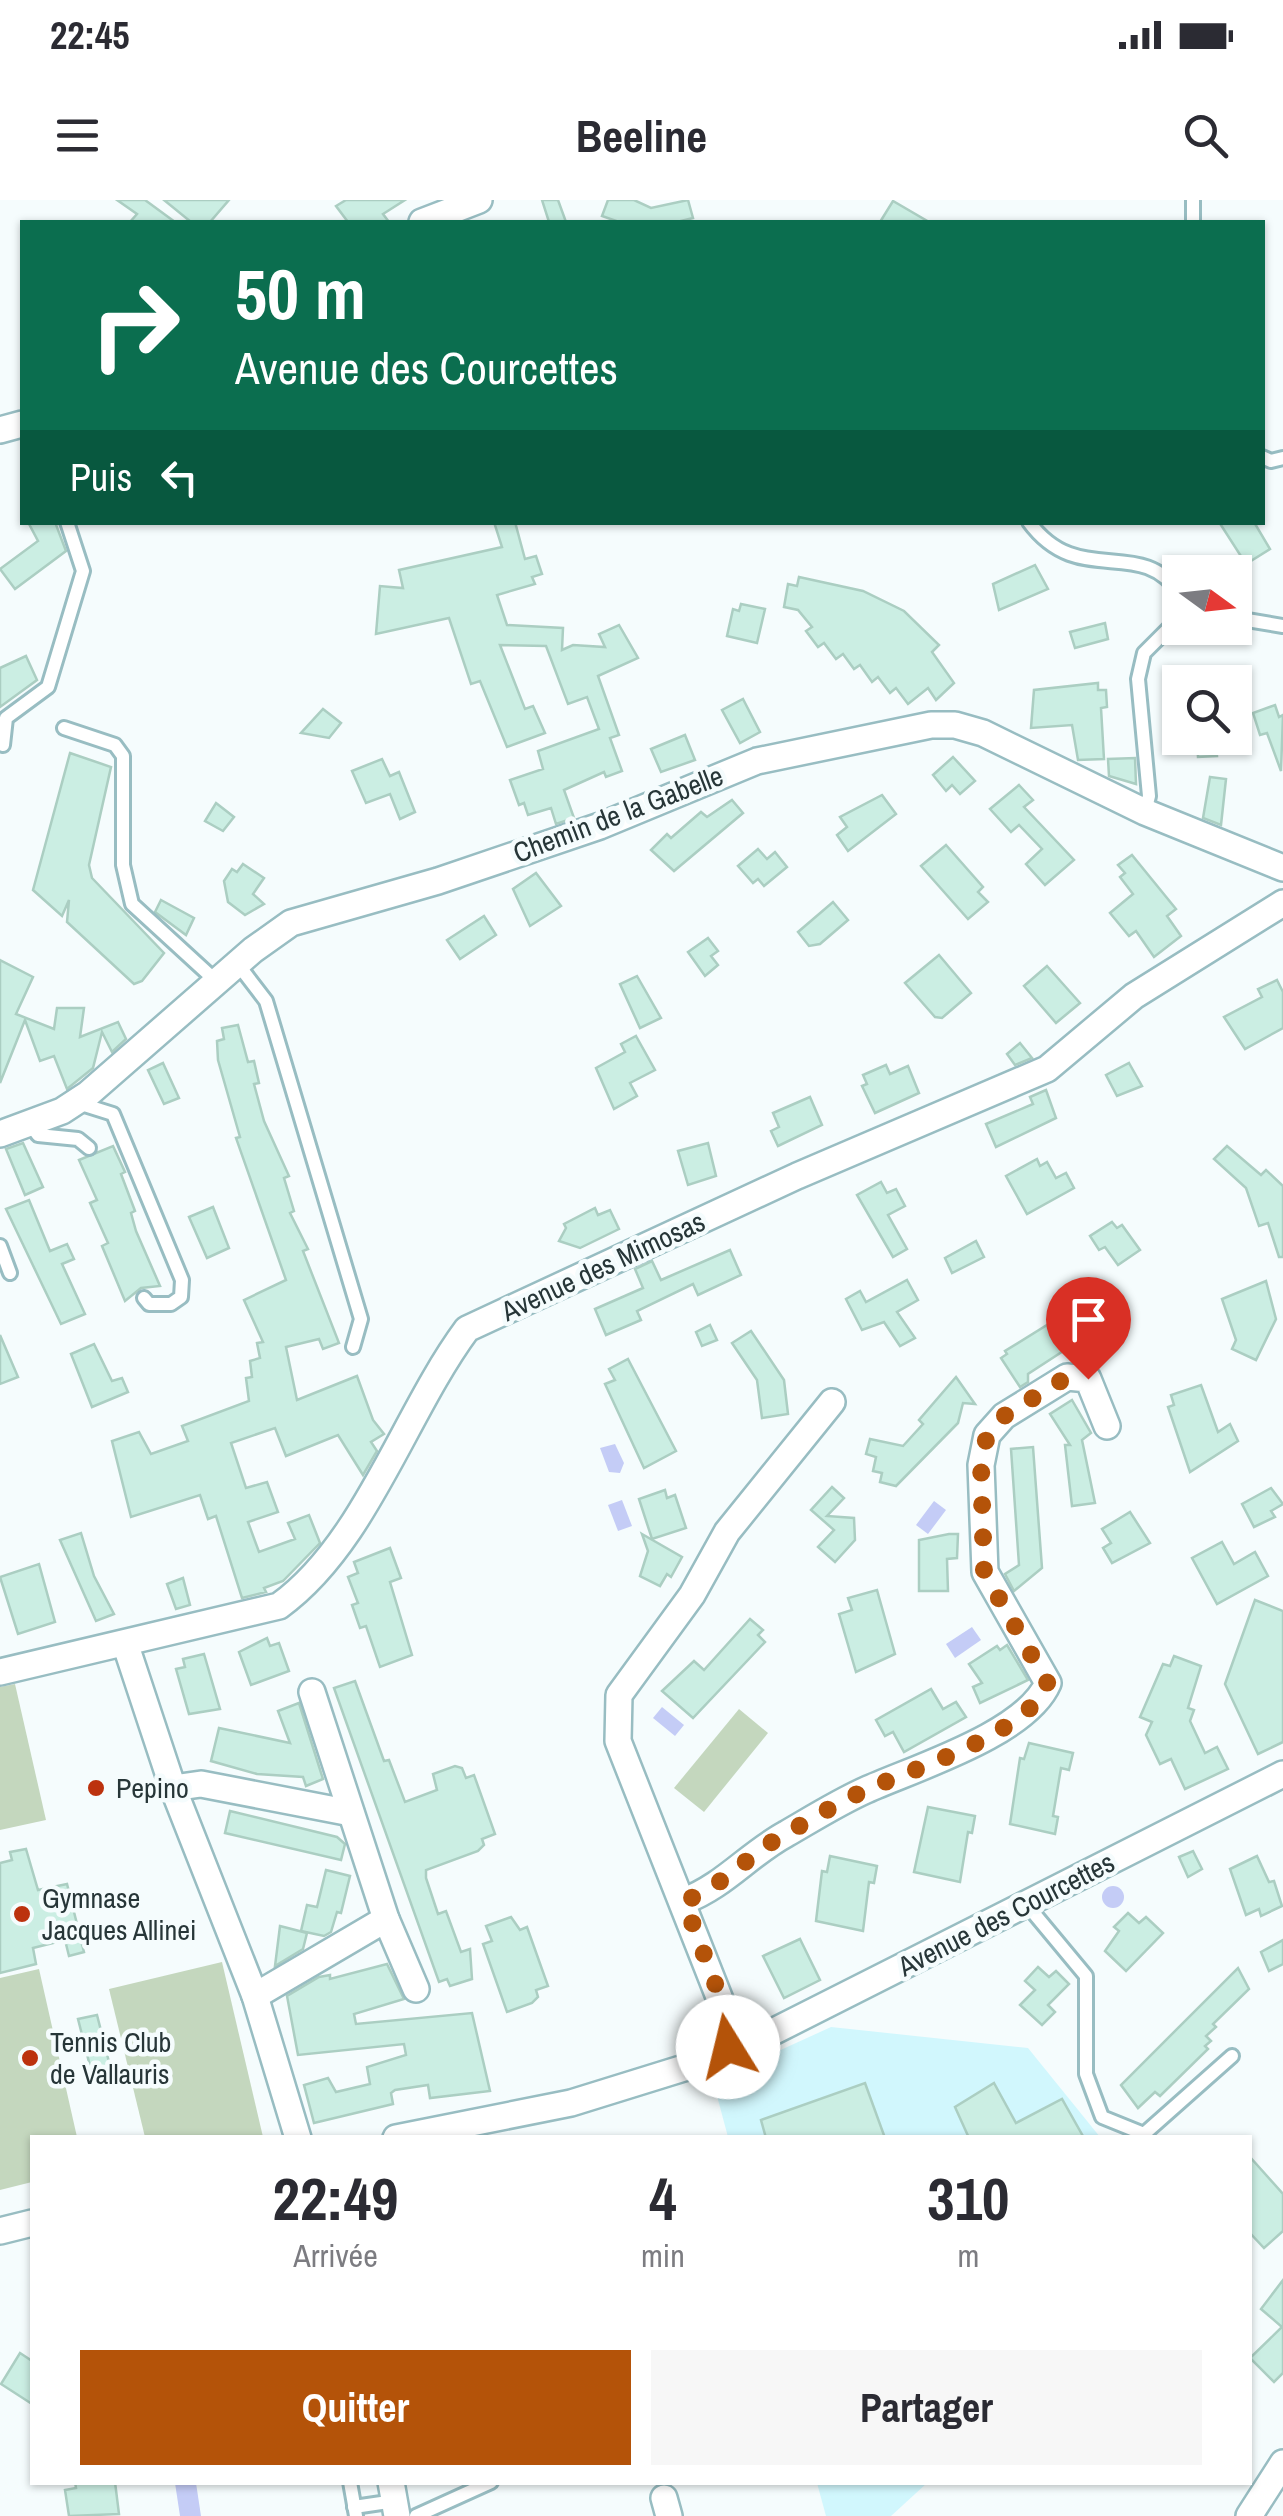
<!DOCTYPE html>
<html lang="fr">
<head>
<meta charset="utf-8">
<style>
	:root { --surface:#fff; --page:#f7f7f7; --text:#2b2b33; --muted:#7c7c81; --accent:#b45309 }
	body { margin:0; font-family:"Archivo Narrow",sans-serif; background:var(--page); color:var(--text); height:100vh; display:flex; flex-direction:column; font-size:38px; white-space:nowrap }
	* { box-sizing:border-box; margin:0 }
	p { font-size:32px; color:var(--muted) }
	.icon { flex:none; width:55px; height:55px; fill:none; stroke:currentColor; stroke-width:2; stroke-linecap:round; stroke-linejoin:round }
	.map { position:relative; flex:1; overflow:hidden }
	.details { position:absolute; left:30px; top:1935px; width:1222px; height:350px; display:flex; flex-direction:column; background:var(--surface); border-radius:0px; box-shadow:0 2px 8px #0004 }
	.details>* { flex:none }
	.banner { position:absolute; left:20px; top:20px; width:1245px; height:305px; border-radius:0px; box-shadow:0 2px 8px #0004; background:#0b6e4f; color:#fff; overflow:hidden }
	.needle { width:65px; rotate:105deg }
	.controls { position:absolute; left:1162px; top:355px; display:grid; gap:20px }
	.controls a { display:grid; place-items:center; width:90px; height:90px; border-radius:0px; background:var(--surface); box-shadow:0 2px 8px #0004; font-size:50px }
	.pin { position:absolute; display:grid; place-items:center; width:85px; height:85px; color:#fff; margin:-102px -42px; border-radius:50% 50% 50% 0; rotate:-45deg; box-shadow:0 0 10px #0007 }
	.pin .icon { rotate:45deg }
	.me { position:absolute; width:110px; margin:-55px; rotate:351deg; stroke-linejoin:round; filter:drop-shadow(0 0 8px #0008) }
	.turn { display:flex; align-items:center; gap:35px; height:210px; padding:0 50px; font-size:45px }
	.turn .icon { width:130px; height:130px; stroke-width:2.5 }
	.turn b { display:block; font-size:70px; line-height:85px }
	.then { display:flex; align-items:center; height:95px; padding:0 50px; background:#0003; gap:20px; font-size:38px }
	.eta { display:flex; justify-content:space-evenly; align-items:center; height:170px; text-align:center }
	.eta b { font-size:60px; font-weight:700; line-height:70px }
	.primary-button { display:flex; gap:20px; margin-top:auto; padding:20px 50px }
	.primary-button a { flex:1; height:115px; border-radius:0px; background:var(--accent); color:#fff; font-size:40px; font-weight:700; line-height:115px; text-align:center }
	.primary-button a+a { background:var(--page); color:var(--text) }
	.status { display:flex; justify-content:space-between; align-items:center; height:70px; padding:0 50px; background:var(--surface); direction:ltr }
	.status svg { height:28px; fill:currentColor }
	header { display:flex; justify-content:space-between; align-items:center; height:130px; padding:0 50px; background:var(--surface); font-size:45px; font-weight:700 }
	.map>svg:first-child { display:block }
</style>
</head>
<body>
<div class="status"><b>22:45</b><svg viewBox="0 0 49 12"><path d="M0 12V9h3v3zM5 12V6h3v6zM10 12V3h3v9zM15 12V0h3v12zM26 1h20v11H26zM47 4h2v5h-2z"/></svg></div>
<header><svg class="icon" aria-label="menu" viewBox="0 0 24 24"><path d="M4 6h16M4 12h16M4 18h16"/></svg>Beeline<svg class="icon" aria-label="search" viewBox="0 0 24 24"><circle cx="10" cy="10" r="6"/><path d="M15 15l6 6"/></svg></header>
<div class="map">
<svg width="1283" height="2316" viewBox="0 0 1283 2316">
	<rect width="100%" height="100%" fill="#f5fcfd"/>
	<g fill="#d1f7fd">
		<path d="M831 1827 1028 1848 1100 1937H728L713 1881Z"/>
		<path d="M817 2283V2282L927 2283 891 2316H826Z"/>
	</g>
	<g fill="#c4d7be">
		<path d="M15 1484 46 1620 0 1630V1487Z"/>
		<path d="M739 1509 768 1533 704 1612 674 1588Z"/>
		<path d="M222 1762 263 1937H145L109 1789Z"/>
		<path d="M39 1769 77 1937 32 1938V1982L0 1990V1778Z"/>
	</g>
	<g fill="#c4ccf6">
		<path d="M615 1244 624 1263 620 1273 609 1272 600 1248Z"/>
		<path d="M622 1300 632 1326 618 1331 608 1305Z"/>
		<path d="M934 1301 946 1310 928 1334 916 1325Z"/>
		<path d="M972 1427 981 1440 955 1458 946 1444Z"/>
		<path d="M662 1507 684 1525 675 1536 653 1518Z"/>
		<circle cx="1113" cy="1697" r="11"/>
		<path d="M175 2283H196L201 2316H180Z"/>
	</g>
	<g fill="#cbeee3" stroke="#abcec2" stroke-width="2.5">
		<path d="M117 0H145L175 22H130L137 14Z"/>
		<path d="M164 0H229L210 22H191Z"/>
		<path d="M346 0H405L383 14 389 22H348L336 6Z"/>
		<path d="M542 0H558L566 22H549Z"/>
		<path d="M608 0H634L651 8 688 0 693 18 677 22H619L602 16Z"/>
		<path d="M893 1 929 22H880Z"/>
		<path d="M28 322H55L66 351 15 389 0 369 38 341Z"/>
		<path d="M494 322H515L525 359 536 356 542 374 532 377 535 384 497 395 507 425 563 428 562 450 573 445 605 447 599 434 619 425 638 458 598 476 619 535 610 538 622 571 606 577 604 572 564 590 574 618 556 624 551 608 528 615 524 603 519 605 510 580 543 569 538 551 599 529 587 497 568 504 546 446 500 445 525 509 533 506 545 533 507 547 480 481 471 484 449 418 376 434 380 386 403 388 399 370 502 347Z"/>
		<path d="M1219 322H1254L1270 349 1246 364Z"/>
		<path d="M1035 365 1048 389 999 410 993 384Z"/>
		<path d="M799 377 863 391 904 411 939 445 932 452 954 483 936 500 928 488 908 504 896 488 890 493 878 477 872 482 860 465 854 469 843 454 836 459 824 443 818 447 806 431 812 427 798 410 784 407 788 384 797 386Z"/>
		<path d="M741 404 765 409 757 443 727 436 733 409 739 411Z"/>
		<path d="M1105 423 1108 439 1075 448 1070 432Z"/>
		<path d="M26 456 37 480 0 507V468Z"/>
		<path d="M1098 483V490H1106L1107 507 1101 508 1104 559 1078 560 1072 525 1031 528 1034 490Z"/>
		<path d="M743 499 760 532 740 543 722 510Z"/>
		<path d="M1275 505 1279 517 1283 515 1281 571 1267 533 1260 535 1253 513Z"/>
		<path d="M323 509 341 523 329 538 301 533Z"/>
		<path d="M685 535 695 560 661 572 651 549Z"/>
		<path d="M1197 538H1216L1217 556 1198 557Z"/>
		<path d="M70 553 111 567 89 665 92 678 164 753 142 781 134 784 67 722 69 700 62 716 33 690Z"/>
		<path d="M953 557 975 581 960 594 952 585 946 591 933 575Z"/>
		<path d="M1135 558 1136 584 1109 576 1108 559Z"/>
		<path d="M382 559 390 576 399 572 415 612 400 619 390 594 366 603 352 571Z"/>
		<path d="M1210 577 1226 579 1221 625 1203 618Z"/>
		<path d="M1019 585 1033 600 1024 607 1074 660 1045 685 1026 664 1042 649 1019 625 1011 632 990 609Z"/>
		<path d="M882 595 896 614 848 651 837 635 847 627 840 617Z"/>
		<path d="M732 600 743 613 674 671 651 650 667 634 671 638 701 612 707 617Z"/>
		<path d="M216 603 234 617 223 631 205 621Z"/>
		<path d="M946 645 983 687 978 692 988 702 968 719 921 666Z"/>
		<path d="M758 649 767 659 775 652 787 667 764 686 758 679 753 683 738 666Z"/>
		<path d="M1132 655 1176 709 1167 716 1181 736 1154 757 1136 731 1129 736 1110 713 1133 694 1120 677 1125 673 1118 665Z"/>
		<path d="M243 664 264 678 253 694 264 704 245 715 228 702 224 681 232 669 237 672Z"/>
		<path d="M536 673 561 706 530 726 513 689Z"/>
		<path d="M161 700 194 718 186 735 155 712Z"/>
		<path d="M833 702 848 720 820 744 809 746 798 732Z"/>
		<path d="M484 716 496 735 460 759 447 740Z"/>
		<path d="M708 738 718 751 711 756 718 765 705 776 688 752Z"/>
		<path d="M939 755 971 793 942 818 935 817 905 783Z"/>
		<path d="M0 760 33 777 16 814 54 829 57 808H84L80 837 118 822 126 839 112 852 102 832 93 868 67 889 54 856 40 861 25 820 0 883Z"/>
		<path d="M1047 766 1080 803 1056 823 1024 786Z"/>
		<path d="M637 776 661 818 640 828 620 784Z"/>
		<path d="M1277 780 1283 792V828L1245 849 1224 817 1262 797 1258 789Z"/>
		<path d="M238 825 248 862 254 861 259 883 254 884 264 921 289 976 284 978 294 1011 290 1013 308 1049 303 1051 339 1143 323 1149 319 1139 286 1147 297 1200 357 1176 373 1220 384 1234 371 1242 377 1251 363 1275 338 1235 286 1256 275 1228 231 1243 246 1288 267 1282 278 1312 248 1322 259 1352 295 1339 288 1323 309 1315 320 1343 283 1381 264 1388 266 1392 242 1398 216 1316 208 1319 200 1295 131 1317 112 1241 139 1232 151 1254 188 1241 182 1226 249 1201 246 1178 252 1177 250 1161 260 1158 257 1143 263 1142 244 1100 286 1080 236 938 240 937 218 860 217 841 224 839 222 828Z"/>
		<path d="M636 836 655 870 630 883 637 896 614 909 596 868 625 852 621 844Z"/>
		<path d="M1020 843 1032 858 1015 865 1007 854Z"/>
		<path d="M163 863 179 898 164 904 148 870Z"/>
		<path d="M1129 863 1142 886 1117 896 1106 875Z"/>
		<path d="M886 865 890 874 908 866 919 893 875 913 862 886 867 884 863 875Z"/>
		<path d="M1046 890 1056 918 996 947 986 924 1033 904 1030 897Z"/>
		<path d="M810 897 822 925 778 946 771 931 779 927 773 913Z"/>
		<path d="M23 943 43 987 25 995 6 949Z"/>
		<path d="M708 943 716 976 688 985 678 951Z"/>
		<path d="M113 946 125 972 121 974 135 1011 131 1013 136 1031 160 1086 141 1088 125 1101 102 1046 108 1043 90 1003 97 1000 79 960Z"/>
		<path d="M1227 946 1261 975 1266 970 1283 986V1057H1279L1268 1023 1259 1026 1246 988 1214 959Z"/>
		<path d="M1037 959 1040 966 1047 962 1056 978 1066 973 1074 988 1027 1014 1006 976Z"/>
		<path d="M881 982 887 993 896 989 905 1006 888 1015 907 1049 893 1057 857 995Z"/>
		<path d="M29 1000 50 1051 67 1044 74 1059 62 1064 85 1114 61 1124 6 1009Z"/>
		<path d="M213 1007 229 1048 207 1058 189 1017Z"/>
		<path d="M595 1008 598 1015 610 1010 619 1029 580 1048 559 1041 566 1028 564 1024Z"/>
		<path d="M1112 1022 1117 1028 1122 1025 1140 1050 1118 1065 1105 1047 1099 1050 1090 1036Z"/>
		<path d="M976 1041 984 1057 952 1073 945 1058Z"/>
		<path d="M730 1050 741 1075 698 1095 693 1084 637 1111 641 1120 606 1135 595 1109 643 1088 635 1069 652 1061 661 1080Z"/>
		<path d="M907 1080 918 1100 897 1112 915 1138 900 1146 884 1122 862 1130 846 1099 860 1091 866 1102Z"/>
		<path d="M1266 1081 1276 1119 1256 1160 1232 1149 1236 1140 1222 1099Z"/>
		<path d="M1095 1113 1108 1132 1076 1154 1071 1146 1028 1174V1182L1020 1187 1001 1158 1007 1154 1005 1151 1055 1120 1059 1127 1069 1120 1074 1127Z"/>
		<path d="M710 1125 717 1140 702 1146 696 1132Z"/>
		<path d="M751 1131 784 1180 788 1214 762 1218 757 1180 732 1143Z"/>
		<path d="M0 1135 18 1177 0 1184Z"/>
		<path d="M94 1144 112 1181 122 1178 128 1192 92 1207 71 1154Z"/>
		<path d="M628 1159 676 1251 644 1268 605 1184 615 1180 609 1169Z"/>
		<path d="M956 1177 975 1204 963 1203 958 1223 896 1286 880 1282 882 1273 873 1271 876 1257 866 1254 870 1239 903 1246 923 1224 919 1220Z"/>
		<path d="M1201 1185 1218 1232 1230 1224 1238 1241 1190 1272 1168 1207 1174 1205 1171 1195Z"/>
		<path d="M1072 1200 1091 1233 1082 1240 1095 1303 1072 1306 1065 1245H1070L1050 1214Z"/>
		<path d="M1033 1247 1042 1368 1014 1391 1005 1374 1019 1365 1011 1249Z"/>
		<path d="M832 1287 844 1298 827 1316 854 1318 855 1340 835 1362 818 1347 834 1330 811 1310Z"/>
		<path d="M1271 1288 1283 1304 1271 1311 1275 1317 1254 1327 1242 1304Z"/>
		<path d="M665 1290 667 1298 675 1295 686 1328 652 1339 639 1299Z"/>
		<path d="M1130 1312 1150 1343 1112 1363 1103 1348 1111 1343 1102 1329Z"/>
		<path d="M81 1333 94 1376 114 1414 96 1421 60 1340Z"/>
		<path d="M642 1334 682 1357 671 1377 667 1374 660 1386 640 1376 648 1351Z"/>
		<path d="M949 1334H958L957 1358 947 1359 948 1391H919V1340Z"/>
		<path d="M1222 1342 1234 1364 1255 1352 1268 1376 1217 1404 1192 1358Z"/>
		<path d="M390 1348 401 1378 390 1382 412 1455 380 1467 366 1426 360 1428 352 1405 358 1403 348 1377 358 1373 354 1362Z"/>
		<path d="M39 1364 55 1422 18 1434 0 1377Z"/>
		<path d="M183 1378 190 1405 176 1409 167 1384Z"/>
		<path d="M877 1390 895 1454 856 1472 839 1414 852 1410 848 1398Z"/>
		<path d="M1255 1400 1283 1411V1542L1258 1554 1225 1484Z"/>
		<path d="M750 1419 763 1430 758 1435 765 1442 693 1518 662 1491 694 1461 704 1470Z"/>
		<path d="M267 1438 270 1446 279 1443 289 1471 251 1485 239 1452Z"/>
		<path d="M1007 1445 1028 1480 980 1503 973 1487 982 1483 969 1464 997 1446 1000 1450Z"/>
		<path d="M204 1454 220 1509 189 1514 176 1469 185 1467 183 1459Z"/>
		<path d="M1174 1456 1201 1466 1188 1508 1194 1510 1190 1521 1205 1553 1217 1547 1228 1569 1185 1589 1171 1559 1160 1564 1146 1535 1152 1522 1140 1517 1163 1464 1170 1466Z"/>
		<path d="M355 1481 384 1561 389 1560 405 1602 437 1590 433 1574 455 1566 462 1568 466 1578 474 1575 495 1634 482 1639 484 1645 478 1651 426 1670V1678L438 1714 446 1711 461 1752 470 1749 472 1779 450 1786 447 1779 439 1782 334 1488Z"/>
		<path d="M931 1489 943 1509 956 1502 966 1517 904 1552 893 1532 885 1536 876 1520Z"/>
		<path d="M299 1503 323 1579 306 1586 303 1577 257 1574 211 1561 219 1528 290 1543 278 1511Z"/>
		<path d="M1029 1543 1073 1553 1069 1570 1061 1568 1053 1616 1058 1617 1055 1634 1010 1624 1020 1558 1024 1559Z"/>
		<path d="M928 1607 975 1616 972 1633 968 1632 960 1682 914 1672Z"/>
		<path d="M230 1611 337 1637 345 1644 341 1660 225 1633Z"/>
		<path d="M26 1649 38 1690 67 1684 84 1752 69 1756 65 1740 33 1748 36 1764 0 1773V1663L12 1660 10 1652Z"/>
		<path d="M1193 1651 1202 1669 1188 1677 1179 1657Z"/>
		<path d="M830 1656 877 1666 874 1683 869 1682 863 1731 816 1721 822 1671 827 1672Z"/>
		<path d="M1257 1656 1269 1682 1274 1681 1282 1706 1261 1716 1259 1709 1246 1715 1230 1669Z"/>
		<path d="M326 1670 350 1676 341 1713 337 1712 331 1732 324 1736 301 1731 307 1705 317 1707Z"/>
		<path d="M1128 1713 1139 1723 1146 1717 1163 1733 1126 1771 1105 1751 1119 1731 1114 1727Z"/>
		<path d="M511 1717 520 1730 527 1727 548 1786 536 1790 538 1797 532 1803 507 1812 483 1744 492 1741 486 1726Z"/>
		<path d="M280 1726 307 1733 303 1749 275 1766Z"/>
		<path d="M800 1739 820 1780 784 1798 763 1756Z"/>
		<path d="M1283 1740V1764L1269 1771 1261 1752Z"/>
		<path d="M387 1764 404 1799 354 1814 356 1824 472 1813 490 1891 430 1898 428 1885 395 1890 391 1893 393 1904 314 1923 304 1885 328 1878 336 1892 370 1884 367 1867 406 1855 404 1844 298 1855 287 1796 319 1777 330 1775V1779Z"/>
		<path d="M1038 1767 1049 1777 1056 1771 1069 1784 1048 1805 1055 1812 1042 1825 1020 1805 1035 1790 1025 1781Z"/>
		<path d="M1238 1768 1249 1789 1213 1824 1216 1827 1206 1836 1211 1841 1205 1846 1208 1849 1160 1896 1155 1892 1138 1908 1121 1885Z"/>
		<path d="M97 1815 110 1866 91 1870 78 1819Z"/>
		<path d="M865 1883 885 1938H766L761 1920Z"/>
		<path d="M994 1883 1016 1923 1062 1899 1084 1938H969L955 1907Z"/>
		<path d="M1250 1957 1283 1994V2031L1264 2048 1250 2033Z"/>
		<path d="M1283 2080V2173L1274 2182 1250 2158 1282 2127 1261 2109Z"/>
		<path d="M20 2153 32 2161V2204L1 2184Z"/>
		<path d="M75 2282H115L119 2314 69 2316 65 2290 76 2288Z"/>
	</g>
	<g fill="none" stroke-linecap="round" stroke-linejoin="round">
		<g stroke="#98bdc2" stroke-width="18">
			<g id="service">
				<path d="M1193 0V22"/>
				<path d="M1262 257 1271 261 1283 258"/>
				<path d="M1029 322C1079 390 1140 334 1180 394"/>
				<path d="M1235 418 1283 426"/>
				<path d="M64 528 115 545 123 556V665L132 704 216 781"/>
				<path d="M3 545 6 518 48 487 83 371 67 322"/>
				<path d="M1145 612 1149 596 1138 479 1144 453 1180 417"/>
				<path d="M237 763 266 801 361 1119 353 1147"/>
				<path d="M78 903 113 914 182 1080 181 1097 171 1104H149L144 1098"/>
				<path d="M29 923 38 935 78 939 89 948"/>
				<path d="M0 1046 10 1073"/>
				<path d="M1027 1705 1086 1776V1874L1102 1917 1144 1934 1232 1856"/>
				<path d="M350 2282 356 2316"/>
				<path d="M354 2307 395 2301"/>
				<path d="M416 2316 491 2282"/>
			</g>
		</g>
		<g stroke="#98bdc2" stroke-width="30">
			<g id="minor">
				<path d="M422 22 479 0"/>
				<path d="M0 230 22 224"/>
				<path d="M0 934 62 911 88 894 253 750 291 723 438 681 600 626 757 561 931 525H955L983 533 1145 612 1283 668"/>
				<path d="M126 1446 173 1588 255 1796 298 1938"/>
				<path d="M0 1472 279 1406C365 1344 404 1214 467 1129L797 976 1047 869 1134 796 1283 703"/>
				<path d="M312 1492 386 1719 416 1789"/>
				<path d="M173 1588 201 1584 351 1613"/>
				<path d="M684 1701C724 1686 749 1654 786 1634 812 1619 839 1602 866 1590 915 1568 1026 1534 1048 1483L985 1372 981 1265 987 1235 1004 1216 1067 1177 1088 1179 1107 1226"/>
				<path d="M255 1796 386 1719"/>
				<path d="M729 1854 721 1802 618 1541 619 1495 692 1395 727 1332 832 1202"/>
				<path d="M396 1938 571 1903 729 1854 1283 1574"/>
				<path d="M0 2031 32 2023"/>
				<path d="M391 2282 397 2316"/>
				<path d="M664 2298 669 2316"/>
				<path d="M1249 2316 1283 2263"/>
			</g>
		</g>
		<use href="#service" stroke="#fff" stroke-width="12"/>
		<use href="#minor" stroke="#fff" stroke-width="25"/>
	</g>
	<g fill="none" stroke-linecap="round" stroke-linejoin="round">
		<path stroke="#b45309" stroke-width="18" stroke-dasharray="0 32.4" d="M728 1847 722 1802 684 1701C724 1686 749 1654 785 1634 812 1619 839 1602 866 1590 915 1568 1026 1534 1048 1484L984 1372 981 1264 987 1235 1004 1216 1067 1177 1088 1179"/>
	</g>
	<g fill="#bc320e" stroke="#f5fcfd" stroke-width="4">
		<circle cx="96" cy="1588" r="10"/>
		<circle cx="22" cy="1714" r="10"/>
		<circle cx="30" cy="1858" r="10"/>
	</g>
	<g text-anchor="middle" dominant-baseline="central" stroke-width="9" stroke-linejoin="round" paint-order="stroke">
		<g font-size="28" fill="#273638" stroke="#f5fcfd">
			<text transform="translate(618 614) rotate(-21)">Chemin de la Gabelle</text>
			<text transform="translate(603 1066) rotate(-25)">Avenue des Mimosas</text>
			<text transform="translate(1006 1714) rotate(-27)">Avenue des Courcettes</text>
		</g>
		<g font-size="28" fill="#273638" stroke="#f5fcfd" text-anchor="start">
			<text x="116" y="1588">Pepino</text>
			<text x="42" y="1698">Gymnase<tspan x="42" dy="32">Jacques Allinei</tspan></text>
			<text x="50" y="1842">Tennis Club<tspan x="50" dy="32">de Vallauris</tspan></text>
		</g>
	</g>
</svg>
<div class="controls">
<a><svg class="needle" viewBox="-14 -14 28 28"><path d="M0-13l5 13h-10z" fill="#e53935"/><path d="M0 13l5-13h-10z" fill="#7c7c81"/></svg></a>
<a><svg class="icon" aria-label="search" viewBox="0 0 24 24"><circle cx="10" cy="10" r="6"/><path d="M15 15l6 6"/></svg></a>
</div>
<div class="pin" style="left:1088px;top:1179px;background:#d93025"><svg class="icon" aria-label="arrive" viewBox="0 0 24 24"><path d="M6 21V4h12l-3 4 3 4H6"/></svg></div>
<svg class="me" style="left:728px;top:1847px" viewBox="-20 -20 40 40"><circle r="19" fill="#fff"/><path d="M0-13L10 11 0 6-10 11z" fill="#b45309"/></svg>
<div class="banner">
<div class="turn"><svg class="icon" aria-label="right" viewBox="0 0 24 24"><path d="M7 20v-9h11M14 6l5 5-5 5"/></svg><div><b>50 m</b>Avenue des Courcettes</div></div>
<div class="then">Puis<svg class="icon" aria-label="left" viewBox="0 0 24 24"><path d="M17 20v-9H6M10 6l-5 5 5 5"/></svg></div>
</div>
<section class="details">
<div class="eta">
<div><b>22:49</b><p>Arrivée</p></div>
<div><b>4</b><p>min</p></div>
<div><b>310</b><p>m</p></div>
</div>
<div class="primary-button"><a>Quitter</a><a>Partager</a></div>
</section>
</div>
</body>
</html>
